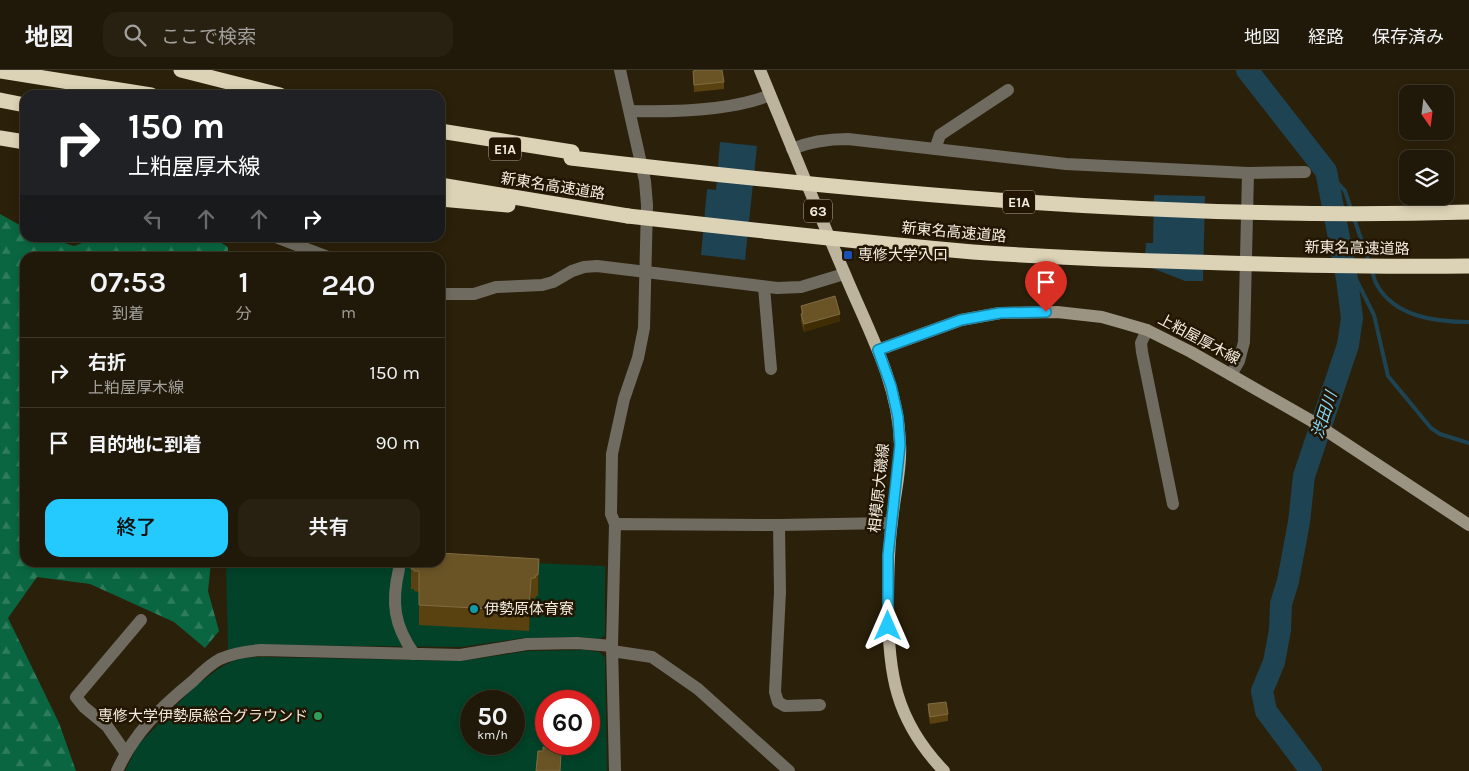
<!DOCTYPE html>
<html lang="ja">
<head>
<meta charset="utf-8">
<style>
	:root { --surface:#201808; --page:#282112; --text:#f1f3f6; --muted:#a2a09c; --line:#3d3729; --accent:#24c9fe }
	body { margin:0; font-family:Karla,"Noto Sans JP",sans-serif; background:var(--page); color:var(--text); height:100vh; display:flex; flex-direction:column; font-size:19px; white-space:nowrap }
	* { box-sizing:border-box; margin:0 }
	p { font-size:16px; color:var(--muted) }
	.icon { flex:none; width:28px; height:28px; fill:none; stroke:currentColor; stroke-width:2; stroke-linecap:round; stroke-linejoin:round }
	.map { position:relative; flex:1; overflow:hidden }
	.sheet { position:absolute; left:20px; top:182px; width:425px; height:315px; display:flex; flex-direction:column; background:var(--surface); border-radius:15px; box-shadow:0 2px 8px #0003,0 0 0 1px var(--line) }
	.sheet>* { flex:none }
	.hud { position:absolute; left:20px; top:20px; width:425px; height:152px; border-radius:15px; box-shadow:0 2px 8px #0003,0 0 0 1px var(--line); background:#202124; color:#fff; overflow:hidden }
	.needle { width:32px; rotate:166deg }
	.controls { position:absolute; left:1399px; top:15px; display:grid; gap:10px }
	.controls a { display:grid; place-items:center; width:55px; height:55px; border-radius:10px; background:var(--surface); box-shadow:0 2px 8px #0003,0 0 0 1px var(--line); font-size:25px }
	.speed { position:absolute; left:460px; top:620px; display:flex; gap:10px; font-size:25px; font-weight:700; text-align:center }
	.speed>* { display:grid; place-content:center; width:65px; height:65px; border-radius:50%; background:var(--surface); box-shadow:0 2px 8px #0003,0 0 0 1px var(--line); line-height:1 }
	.speed small { font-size:12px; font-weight:400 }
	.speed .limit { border:8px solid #d22; background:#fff; color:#111 }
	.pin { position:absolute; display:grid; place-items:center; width:42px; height:42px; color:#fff; margin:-51px -21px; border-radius:50% 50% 50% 0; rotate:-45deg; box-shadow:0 0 5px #0007 }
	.pin .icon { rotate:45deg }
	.me { position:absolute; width:55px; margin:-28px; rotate:0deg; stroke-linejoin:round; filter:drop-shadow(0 0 4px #0008) }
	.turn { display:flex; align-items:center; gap:18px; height:105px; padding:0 25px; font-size:22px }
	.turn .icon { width:65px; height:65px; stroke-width:2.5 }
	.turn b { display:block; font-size:35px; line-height:42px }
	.lanes { display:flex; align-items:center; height:48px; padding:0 25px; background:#0003; justify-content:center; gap:25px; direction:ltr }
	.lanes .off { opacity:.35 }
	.eta { display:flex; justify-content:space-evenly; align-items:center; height:85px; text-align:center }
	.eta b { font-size:30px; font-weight:600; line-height:35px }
	.button { display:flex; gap:10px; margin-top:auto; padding:10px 25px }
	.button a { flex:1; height:58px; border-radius:15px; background:var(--accent); color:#111; font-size:20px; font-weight:600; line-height:58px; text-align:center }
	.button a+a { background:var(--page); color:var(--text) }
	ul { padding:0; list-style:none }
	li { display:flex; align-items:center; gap:15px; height:70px; padding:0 25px; border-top:1px solid var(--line) }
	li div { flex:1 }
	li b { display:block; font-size:19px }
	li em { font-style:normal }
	header { display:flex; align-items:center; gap:30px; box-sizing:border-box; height:70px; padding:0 25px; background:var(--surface); border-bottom:1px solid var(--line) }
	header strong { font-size:24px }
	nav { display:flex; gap:28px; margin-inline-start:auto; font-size:18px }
	.search { width:350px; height:45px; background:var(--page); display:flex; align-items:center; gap:12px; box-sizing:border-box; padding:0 18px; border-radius:15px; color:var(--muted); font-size:19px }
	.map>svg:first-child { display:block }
</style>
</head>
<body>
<header>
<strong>地図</strong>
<div class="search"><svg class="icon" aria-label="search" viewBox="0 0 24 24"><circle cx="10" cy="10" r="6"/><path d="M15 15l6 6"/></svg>ここで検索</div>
<nav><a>地図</a><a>経路</a><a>保存済み</a></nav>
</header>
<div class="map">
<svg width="1469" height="701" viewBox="0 0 1469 701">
	<defs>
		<pattern id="forest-firs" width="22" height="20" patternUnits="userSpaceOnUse" patternTransform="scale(1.25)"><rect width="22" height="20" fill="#0a6641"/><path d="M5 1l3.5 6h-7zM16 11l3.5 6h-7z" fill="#2e7c5c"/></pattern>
	</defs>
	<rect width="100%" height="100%" fill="#2b200a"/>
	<g fill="#014228" fill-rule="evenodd">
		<path d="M440 489 605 496V565L600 569 579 567 523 568 461 577 259 575 228 580 226 496 329 493 395 492 399 496 405 493 440 492Z"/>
		<path d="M586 580 599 582 605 587 607 701H125L138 675 194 617 218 599 231 592 242 588 263 587 462 591 528 581ZM471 631H514V674H471ZM546 631H589V674H546Z"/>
	</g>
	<path fill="url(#forest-firs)" d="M0 144 25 158V168H48L74 176 96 168H213L228 177V187L25 188V492L211 493 208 521 219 561 205 578 174 552 90 514 37 507 8 548 59 653 76 701H0Z"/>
	<g fill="#1e4352">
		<path d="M720 72 757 76 745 190 701 185 707 119 716 120Z"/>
		<path d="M1154 125 1205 126 1203 211H1185L1144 195 1146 173H1153Z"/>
	</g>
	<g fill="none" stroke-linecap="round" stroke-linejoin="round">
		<g stroke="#1e4352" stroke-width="4">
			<path d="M1326 101 1345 121 1351 139"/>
			<path d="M1354 148 1369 193"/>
			<path d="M1342 182 1347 191"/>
			<path d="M1351 199 1374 245 1388 306 1431 358 1440 364 1469 373"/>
			<path d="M1372 200C1373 204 1374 210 1377 215 1395 247 1436 252 1469 252"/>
		</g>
		<path stroke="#1e4352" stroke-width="22" d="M1247 0 1326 101 1347 209 1352 248 1348 275 1304 406 1299 452 1288 511 1281 534 1280 560 1274 592 1262 621 1266 641 1311 701"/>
		<g stroke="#6f6b60" stroke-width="12">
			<path d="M630 41C673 42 731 41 770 25"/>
			<path d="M792 79C811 71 828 69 848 69L1066 94 1248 103 1305 102"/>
			<path d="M935 79 940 65 1008 20"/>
			<path d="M278 168 331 188"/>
			<path d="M764 217 771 299"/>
			<path d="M440 224H474L496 217 542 215 553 212 572 201 584 197 597 196 777 218 801 217 844 204"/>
			<path d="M1147 260 1141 273 1142 282 1173 434"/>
			<path d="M1231 305 1239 291 1244 272 1248 103"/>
			<path d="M615 454 611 444 612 384 624 329 638 288 644 258 647 135 645 111 620 0"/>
			<path d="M779 455 780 522 775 622 778 632 785 636 820 635"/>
			<path d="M399 499C391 533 394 555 414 584"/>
			<path d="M612 576 615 701"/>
			<path d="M612 581 652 587 698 619 789 701"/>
			<path d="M125 682 107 656 84 637 76 627 141 550"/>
			<path d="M117 701C134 663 161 637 193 611 201 603 210 594 220 589 233 583 247 581 261 580L460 585 527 574 577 573 612 576 615 454 779 455 891 453"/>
		</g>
		<path stroke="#9b9483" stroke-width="12" d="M878 280 961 250 1000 243 1057 242 1102 247 1123 253 1147 260 1191 282 1310 350 1469 455"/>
		<path stroke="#bdb49e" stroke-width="12" d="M760 0C788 68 815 135 844 202 867 258 898 311 900 373 902 399 894 426 892 452 888 480 888 507 888 535 888 603 895 650 944 701"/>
		<g stroke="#dcd2b6" stroke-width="15">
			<path d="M181 0 280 25"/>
			<path d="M0 1 151 25"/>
			<path d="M0 30 25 35"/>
			<path d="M440 61 572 82"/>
			<path d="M0 68 25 72"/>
			<path d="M440 115 628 146"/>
			<path d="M440 129 508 135"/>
		</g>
		<g stroke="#dcd2b6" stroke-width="15">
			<path d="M571 88C869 123 1168 151 1469 142"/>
			<path d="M628 146C743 159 858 172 973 182 1047 187 1120 190 1194 192 1285 195 1377 197 1469 196"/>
		</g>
	</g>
	<g fill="#5a4210">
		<path d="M693 1 724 12V19L694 22Z"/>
		<path d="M801 236 840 251 804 262 801 251Z"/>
		<path d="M539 489 538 526H536L535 529 531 528 529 561 419 555V522L414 521V519H411V499Z"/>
		<path d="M928 634 948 644V651L930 654 928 642Z"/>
	</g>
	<g fill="#402d04">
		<path d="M840 244V251L804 262V254Z"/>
		<path d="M539 489V509L538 526V505Z"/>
		<path d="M531 508V528L529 561V541Z"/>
	</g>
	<g fill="#6a5426" stroke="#806c43">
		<path d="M698 0H722L724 12 694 15 693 1Z"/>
		<path d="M835 226 840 244 804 254 801 244 803 243 801 236Z"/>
		<path d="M440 483 539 489 538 505H536L535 508H531L529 541 419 535V501H414V499H411L412 492H440Z"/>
		<path d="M946 632 948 644 930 647 928 634Z"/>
		<path d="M543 677 556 678 555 683 561 684 560 701H536L538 681H543Z"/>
	</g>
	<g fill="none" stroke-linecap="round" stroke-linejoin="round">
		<g stroke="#1783a5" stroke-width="12">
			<path id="route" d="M888 556V485L900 375 898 347 891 316 878 280 961 250 1000 243 1046 242"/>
		</g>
		<use href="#route" stroke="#24c9fe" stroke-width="9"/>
	</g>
	<rect fill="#1a4fb4" stroke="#221603" stroke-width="2" x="843" y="180" width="10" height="10" rx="2.5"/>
	<circle fill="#0f9aa8" stroke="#221603" stroke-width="2" cx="474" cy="539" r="5"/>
	<circle fill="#2e9e5b" stroke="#221603" stroke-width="2" cx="318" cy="646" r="5"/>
	<g text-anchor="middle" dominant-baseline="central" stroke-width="5" stroke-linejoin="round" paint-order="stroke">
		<g fill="#221603" stroke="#b4ab9c" stroke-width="1">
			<rect x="489" y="67.5" width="32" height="23" rx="4"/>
			<rect x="1003" y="120.5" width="32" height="23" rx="4"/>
			<rect x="804" y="129.5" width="28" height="23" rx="4"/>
		</g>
		<g font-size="14" font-weight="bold" fill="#f3ebde">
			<text x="505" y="79">E1A</text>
			<text x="1019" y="132">E1A</text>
			<text x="818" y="141">63</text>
		</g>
		<g font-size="15" fill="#f3ebde" stroke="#221603">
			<text transform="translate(553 116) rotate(9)">新東名高速道路</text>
			<text transform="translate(954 162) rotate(5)">新東名高速道路</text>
			<text transform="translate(1357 178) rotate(1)">新東名高速道路</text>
			<text transform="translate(1199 269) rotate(28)">上粕屋厚木線</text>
			<text transform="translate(879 418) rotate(-84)">相模原大磯線</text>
		</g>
		<g font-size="15" fill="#f3ebde" stroke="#221603" text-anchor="start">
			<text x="858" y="185">専修大学入口</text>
			<text x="484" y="539">伊勢原体育寮</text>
			<text x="308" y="646" text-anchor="end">専修大学伊勢原総合グラウンド</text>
		</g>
		<g font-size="16" font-style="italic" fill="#87d8fa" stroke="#221603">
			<text transform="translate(1324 345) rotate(-72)">渋田川</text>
		</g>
	</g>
</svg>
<div class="controls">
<a><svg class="needle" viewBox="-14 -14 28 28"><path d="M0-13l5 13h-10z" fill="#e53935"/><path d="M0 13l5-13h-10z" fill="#a2a09c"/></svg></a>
<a><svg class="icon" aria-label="layers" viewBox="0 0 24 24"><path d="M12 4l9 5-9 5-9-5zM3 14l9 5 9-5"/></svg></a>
</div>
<div class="speed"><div>50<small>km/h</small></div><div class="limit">60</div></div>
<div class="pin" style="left:1046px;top:242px;background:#d93025"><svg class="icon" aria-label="arrive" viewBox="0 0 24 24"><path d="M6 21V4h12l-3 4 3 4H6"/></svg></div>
<svg class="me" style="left:888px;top:556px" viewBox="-20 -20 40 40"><path d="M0-17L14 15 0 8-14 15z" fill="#24c9fe" stroke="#fff" stroke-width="4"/></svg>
<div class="hud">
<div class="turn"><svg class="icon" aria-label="right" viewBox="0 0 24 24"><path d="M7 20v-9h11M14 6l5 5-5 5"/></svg><div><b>150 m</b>上粕屋厚木線</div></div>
<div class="lanes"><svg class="icon off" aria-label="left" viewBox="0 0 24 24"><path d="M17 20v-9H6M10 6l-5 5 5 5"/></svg><svg class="icon off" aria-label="ahead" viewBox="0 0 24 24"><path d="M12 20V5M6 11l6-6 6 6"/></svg><svg class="icon off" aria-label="ahead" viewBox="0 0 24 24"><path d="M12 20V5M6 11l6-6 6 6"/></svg><svg class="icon" aria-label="right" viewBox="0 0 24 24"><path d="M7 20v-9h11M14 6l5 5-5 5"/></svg></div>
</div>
<section class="sheet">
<div class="eta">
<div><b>07:53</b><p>到着</p></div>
<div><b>1</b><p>分</p></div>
<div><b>240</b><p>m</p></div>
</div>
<ul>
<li><svg class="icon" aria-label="right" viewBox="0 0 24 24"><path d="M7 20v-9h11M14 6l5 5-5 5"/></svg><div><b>右折</b><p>上粕屋厚木線</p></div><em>150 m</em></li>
<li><svg class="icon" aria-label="arrive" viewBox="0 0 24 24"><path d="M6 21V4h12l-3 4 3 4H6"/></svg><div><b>目的地に到着</b></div><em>90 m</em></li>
</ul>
<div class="button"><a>終了</a><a>共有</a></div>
</section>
</div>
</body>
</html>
